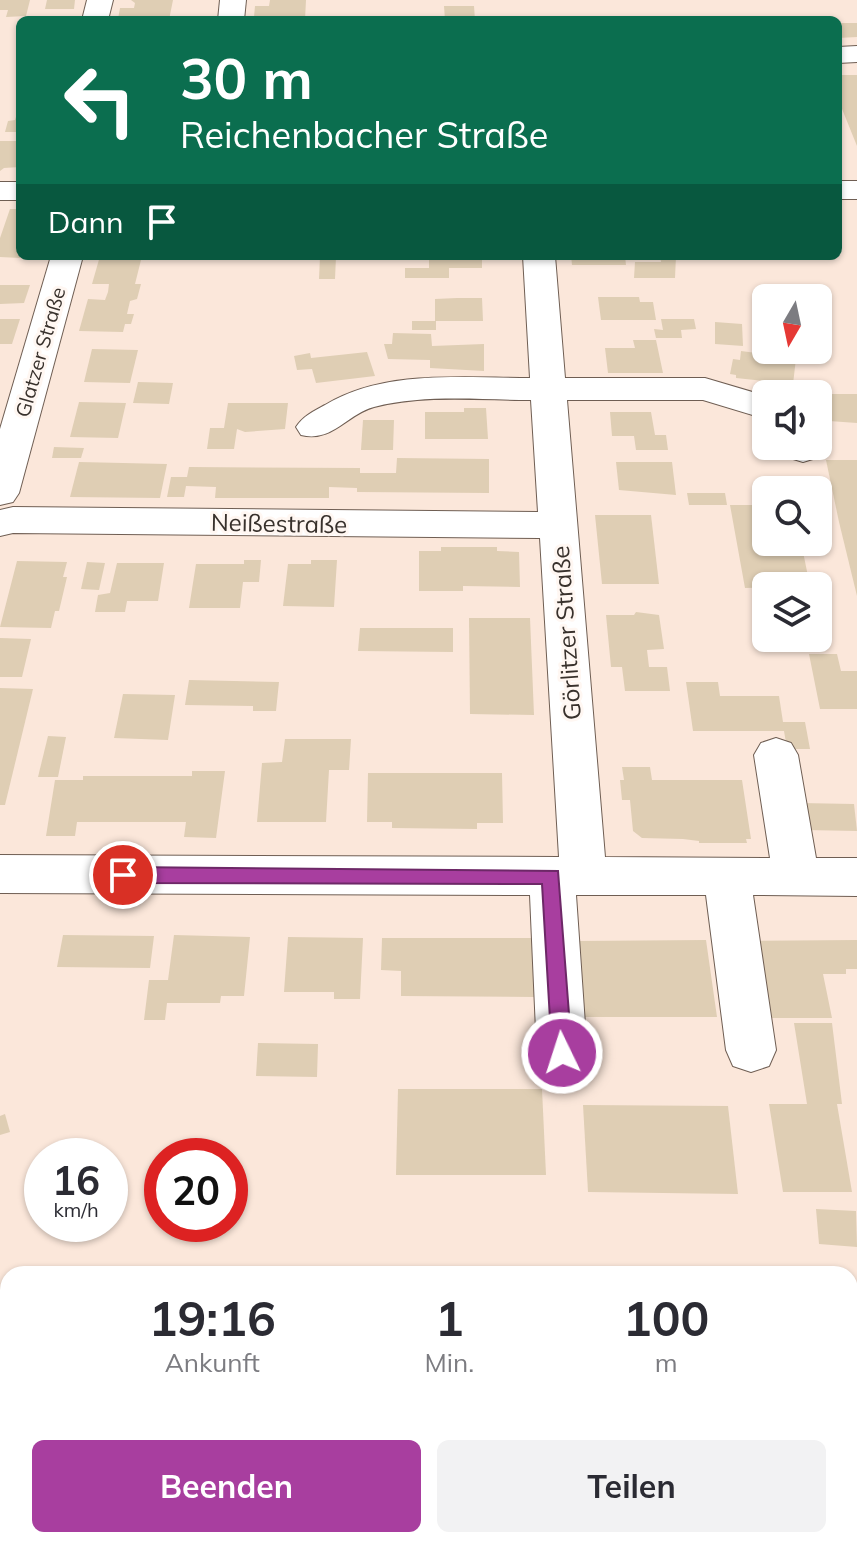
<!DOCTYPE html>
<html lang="de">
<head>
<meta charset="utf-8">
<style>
	:root { --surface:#fff; --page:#f2f2f3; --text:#2b2b33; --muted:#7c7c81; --accent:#a83e9f }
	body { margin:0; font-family:Mulish,sans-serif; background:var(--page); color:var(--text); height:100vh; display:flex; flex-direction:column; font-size:30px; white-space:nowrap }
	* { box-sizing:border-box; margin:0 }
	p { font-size:26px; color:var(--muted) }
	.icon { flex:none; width:44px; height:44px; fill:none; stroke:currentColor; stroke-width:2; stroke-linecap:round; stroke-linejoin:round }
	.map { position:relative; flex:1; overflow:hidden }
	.drawer { position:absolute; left:0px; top:1266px; width:858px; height:282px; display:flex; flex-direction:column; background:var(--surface); border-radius:24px 24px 0 0; box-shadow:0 2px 6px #0004 }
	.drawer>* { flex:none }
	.top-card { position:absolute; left:16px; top:16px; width:826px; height:244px; border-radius:12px; box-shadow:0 2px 6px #0004; background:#0b6e4f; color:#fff; overflow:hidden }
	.needle { width:52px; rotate:189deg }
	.buttons { position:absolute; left:752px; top:284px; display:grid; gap:16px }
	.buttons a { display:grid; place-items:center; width:80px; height:80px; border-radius:12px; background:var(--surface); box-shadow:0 2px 6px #0004; font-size:40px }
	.speed { position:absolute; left:24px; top:1138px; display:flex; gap:16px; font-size:40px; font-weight:700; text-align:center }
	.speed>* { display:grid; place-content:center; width:104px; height:104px; border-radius:50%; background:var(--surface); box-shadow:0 2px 6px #0004; line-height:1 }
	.speed small { font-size:20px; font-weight:400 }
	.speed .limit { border:12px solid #d22; background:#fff; color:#111 }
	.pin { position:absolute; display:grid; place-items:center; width:68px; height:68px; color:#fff; margin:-34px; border:4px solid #fff; border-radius:50%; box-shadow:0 2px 8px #0007 }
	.me { position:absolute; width:88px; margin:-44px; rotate:356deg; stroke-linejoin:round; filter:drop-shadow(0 0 6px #0008) }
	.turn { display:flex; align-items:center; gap:28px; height:168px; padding:0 32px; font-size:36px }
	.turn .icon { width:104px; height:104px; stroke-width:2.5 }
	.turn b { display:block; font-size:56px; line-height:68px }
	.then { display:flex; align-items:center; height:76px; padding:0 32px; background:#0003; gap:16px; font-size:30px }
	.eta { display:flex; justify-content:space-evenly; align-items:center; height:136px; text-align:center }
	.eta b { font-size:48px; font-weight:700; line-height:56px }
	.action { display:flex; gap:16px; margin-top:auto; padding:16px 32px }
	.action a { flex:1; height:92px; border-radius:12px; background:var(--accent); color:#fff; font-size:32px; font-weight:700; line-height:92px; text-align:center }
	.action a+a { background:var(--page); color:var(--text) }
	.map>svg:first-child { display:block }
</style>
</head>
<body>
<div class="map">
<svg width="857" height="1547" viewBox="0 0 857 1547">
	<rect width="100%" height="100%" fill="#fbe7da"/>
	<g fill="#dfceb4">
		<path d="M0 0H30L26 16 6 17 8 10H0Z"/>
		<path d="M47 0H75L74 9H45Z"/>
		<path d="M131 0H173L169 20 118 19 120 8H134L135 3Z"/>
		<path d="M270 0H306L305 20H268V16L254 17 255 6H269Z"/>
		<path d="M444 6H474L475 20H445Z"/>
		<path d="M838 23H857V37L838 38Z"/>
		<path d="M838 75H857V146L838 99Z"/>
		<path d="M20 104V132H5L8 121 15 120Z"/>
		<path d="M0 141H20V167L4 168 0 171Z"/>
		<path d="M10 209H20V258L0 257V238Z"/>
		<path d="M100 256H142L135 284H141L137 299 130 301 127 314H134L131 324H125L123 332 79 331 88 299 105 300 108 292 109 284H92Z"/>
		<path d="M429 256H482V268H449V278H405V268H429Z"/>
		<path d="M571 256H625L626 265H572Z"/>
		<path d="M660 256H676L675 278H634L635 262H661Z"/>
		<path d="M320 257H336L335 279H319Z"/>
		<path d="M0 285H30L24 303 0 304Z"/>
		<path d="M598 297H639L640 302H653L656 320H601Z"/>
		<path d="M457 298H482L483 321H436V330H412V321H435V299Z"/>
		<path d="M0 319H20L12 344H0Z"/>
		<path d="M661 319H694L696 329 681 330 682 338H656L654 329 663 330Z"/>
		<path d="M715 322 742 324 743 346 715 344Z"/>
		<path d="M393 333 431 334 432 346 484 344V371L430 368V360L388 359 384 344H392Z"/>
		<path d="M633 340H656L663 373H608L605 348H635Z"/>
		<path d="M92 349 138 350 130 383 84 382Z"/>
		<path d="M773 350H797L793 384 736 378V375L730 374 733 359 740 360 741 351 773 355Z"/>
		<path d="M367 352 375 376 316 383 312 369 297 370 294 356 310 353 311 358Z"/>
		<path d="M138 382 173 383 169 404 133 403Z"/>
		<path d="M822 394H857V423L829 421Z"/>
		<path d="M79 402 126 403 118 438 70 437Z"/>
		<path d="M228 403H288L285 429 245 432 237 429 234 449H207L210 428H224Z"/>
		<path d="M464 408H486L488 439H425V412H464Z"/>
		<path d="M610 412H651L655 435H666L668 450H636L634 436H612Z"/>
		<path d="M363 420H394L393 450H361Z"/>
		<path d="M54 447 84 448 81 458H52Z"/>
		<path d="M397 458 489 459V493L357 492V488L329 487V498H215L216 487 186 486 184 497H167L171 477H187L189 467 360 468V473H396Z"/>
		<path d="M826 460H857V596L839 522Z"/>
		<path d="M79 462 167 464 160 498 70 497Z"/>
		<path d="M616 462H672L676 495 619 490Z"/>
		<path d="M687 493H725L727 505H689Z"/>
		<path d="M730 505H766V542H801L810 586 745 588Z"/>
		<path d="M595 515H651L659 584H602Z"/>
		<path d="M441 547H497V551L519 552 520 587 463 586V591H419V551H441Z"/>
		<path d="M244 560H261L259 582H243L240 608H189L196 564H244Z"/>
		<path d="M311 560H337L334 607 283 606 288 564H311Z"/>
		<path d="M17 561 67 562 63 577H67L59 611H55L51 628 0 627Z"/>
		<path d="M87 562 105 563 99 590 81 589Z"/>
		<path d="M117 563H164L158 601H127L125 612H95L98 595 110 593Z"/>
		<path d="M636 612 659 615 664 649 647 650 649 667H667L670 691H625L622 667H611L606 615H634Z"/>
		<path d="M469 618H530L534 715 470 714Z"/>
		<path d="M360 628H453V652L358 651Z"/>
		<path d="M0 638 31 639 22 677H0Z"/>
		<path d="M809 654H837L841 671H857V709H820Z"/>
		<path d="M189 680 279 682 276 711H253V706L185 705Z"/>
		<path d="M686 682H718L720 696H779L783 722H805L810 749H787L784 731H693Z"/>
		<path d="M0 688 33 689 5 805H0Z"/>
		<path d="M123 694 175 695 168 740 114 738Z"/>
		<path d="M48 736 66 737 58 777H38Z"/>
		<path d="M285 739H351L349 770H329L326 822H257L262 763 282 762Z"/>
		<path d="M622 767H650L652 780H742L751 839H746L747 843H699V841L683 839 642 838 633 831 630 800H622L620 780H624Z"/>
		<path d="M192 771H225L216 838 184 837 186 822H77L75 836H46L55 780H83V776H192Z"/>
		<path d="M368 773H502L503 823H477V829L392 828V822H367Z"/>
		<path d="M800 803 854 804 857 831 805 830Z"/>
		<path d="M63 935 154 936 150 968 57 967Z"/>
		<path d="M174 935 250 937 244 996H221L220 1003H167L165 1020H144L149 980H168Z"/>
		<path d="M288 937 363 938 360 999H334V992H284Z"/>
		<path d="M382 938H532L535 997 401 996V971L381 970Z"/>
		<path d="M706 940 717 1017H583L577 941Z"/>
		<path d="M857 940V969H846V974H823L832 1018H758L746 941Z"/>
		<path d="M794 1023H832L842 1104H837L852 1192H783L769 1104H807Z"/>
		<path d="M258 1043 318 1044 317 1077 256 1076Z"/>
		<path d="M398 1089H542L546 1175H396Z"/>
		<path d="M583 1105 728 1106 738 1194 588 1192Z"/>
		<path d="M5 1114 10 1132 0 1135V1116Z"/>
		<path d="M816 1209 856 1211 857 1247 819 1244Z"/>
		<path d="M0 1421 8 1424V1507L0 1502Z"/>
		<path d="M78 1540H149L146 1547H93Z"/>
		<path d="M179 1540H260L275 1547H176Z"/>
		<path d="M388 1540H460L459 1547 387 1544Z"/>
		<path d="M516 1540H587V1547H515Z"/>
		<path d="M780 1540H840L841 1547H780Z"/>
	</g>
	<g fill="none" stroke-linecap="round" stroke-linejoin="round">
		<g stroke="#6f5e53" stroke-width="2">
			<g id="minor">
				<path d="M87 0H113L108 20H82Z"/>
				<path d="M220 0H246L244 20H218Z"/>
				<path d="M857 46V62L838 63V47Z"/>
				<rect x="838" y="181" width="19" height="18"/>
				<rect x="0" y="182" width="20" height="18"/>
				<path d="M51 256H83L19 493 13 502 0 505V429Z"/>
				<path d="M523 256H555L565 378H705L766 396V419L703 400H567L605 857 770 858 754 755 761 743 776 738 791 743 798 755 816 858H857V896L753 895 776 1050 769 1066 751 1072 733 1066 726 1050 706 895H576L587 1053 580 1069 562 1075 544 1069 537 1053 530 895 0 893V855L559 857 540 538 13 533 0 536V510L13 507 538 512 531 400C480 400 425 394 374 407 347 414 332 443 301 435L296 427C303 416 314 411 325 405 385 369 462 378 530 378Z"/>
				<path d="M818 444 821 450 816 458 803 462 790 458 783 446Z"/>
			</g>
		</g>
		<use href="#minor" fill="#fff" fill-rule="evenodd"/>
	</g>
	<path fill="#a83e9f" stroke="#6d2867" stroke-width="2" d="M123 867 558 871 572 1053 569 1059 562 1062 555 1059 552 1053 542 884 123 883 116 880 113 875 116 869Z"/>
	<g text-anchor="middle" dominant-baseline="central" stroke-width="6" stroke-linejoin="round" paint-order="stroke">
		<g font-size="20" fill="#38312c" stroke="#fff7f2">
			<text transform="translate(40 352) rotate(-74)">Glatzer Straße</text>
		</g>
		<g font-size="24" fill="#38312c" stroke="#fff7f2">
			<text transform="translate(279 523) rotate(1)">Neißestraße</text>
			<text transform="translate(566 633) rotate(-94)">Görlitzer Straße</text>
		</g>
	</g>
</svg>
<div class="buttons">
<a><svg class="needle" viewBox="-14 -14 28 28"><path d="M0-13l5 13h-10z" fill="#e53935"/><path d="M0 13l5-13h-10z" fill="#7c7c81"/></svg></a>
<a><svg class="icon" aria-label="sound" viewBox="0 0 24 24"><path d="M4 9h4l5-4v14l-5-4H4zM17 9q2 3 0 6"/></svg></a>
<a><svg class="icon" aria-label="search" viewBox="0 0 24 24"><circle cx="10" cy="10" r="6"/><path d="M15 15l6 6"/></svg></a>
<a><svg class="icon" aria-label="layers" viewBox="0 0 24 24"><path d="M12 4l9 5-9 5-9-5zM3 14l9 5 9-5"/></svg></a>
</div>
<div class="speed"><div>16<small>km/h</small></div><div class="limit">20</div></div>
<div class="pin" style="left:123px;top:875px;background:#d93025"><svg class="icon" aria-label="arrive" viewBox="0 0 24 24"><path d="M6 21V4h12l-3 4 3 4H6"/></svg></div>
<svg class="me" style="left:562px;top:1053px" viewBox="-20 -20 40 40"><circle r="17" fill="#a83e9f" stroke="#fff" stroke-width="3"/><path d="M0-11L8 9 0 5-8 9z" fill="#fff"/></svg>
<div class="top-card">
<div class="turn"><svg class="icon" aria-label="left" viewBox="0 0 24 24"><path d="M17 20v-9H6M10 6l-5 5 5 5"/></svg><div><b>30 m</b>Reichenbacher Straße</div></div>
<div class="then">Dann<svg class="icon" aria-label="arrive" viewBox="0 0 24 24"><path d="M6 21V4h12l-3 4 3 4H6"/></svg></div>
</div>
<section class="drawer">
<div class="eta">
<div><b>19:16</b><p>Ankunft</p></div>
<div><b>1</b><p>Min.</p></div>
<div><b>100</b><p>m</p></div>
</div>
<div class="action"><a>Beenden</a><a>Teilen</a></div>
</section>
</div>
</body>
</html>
